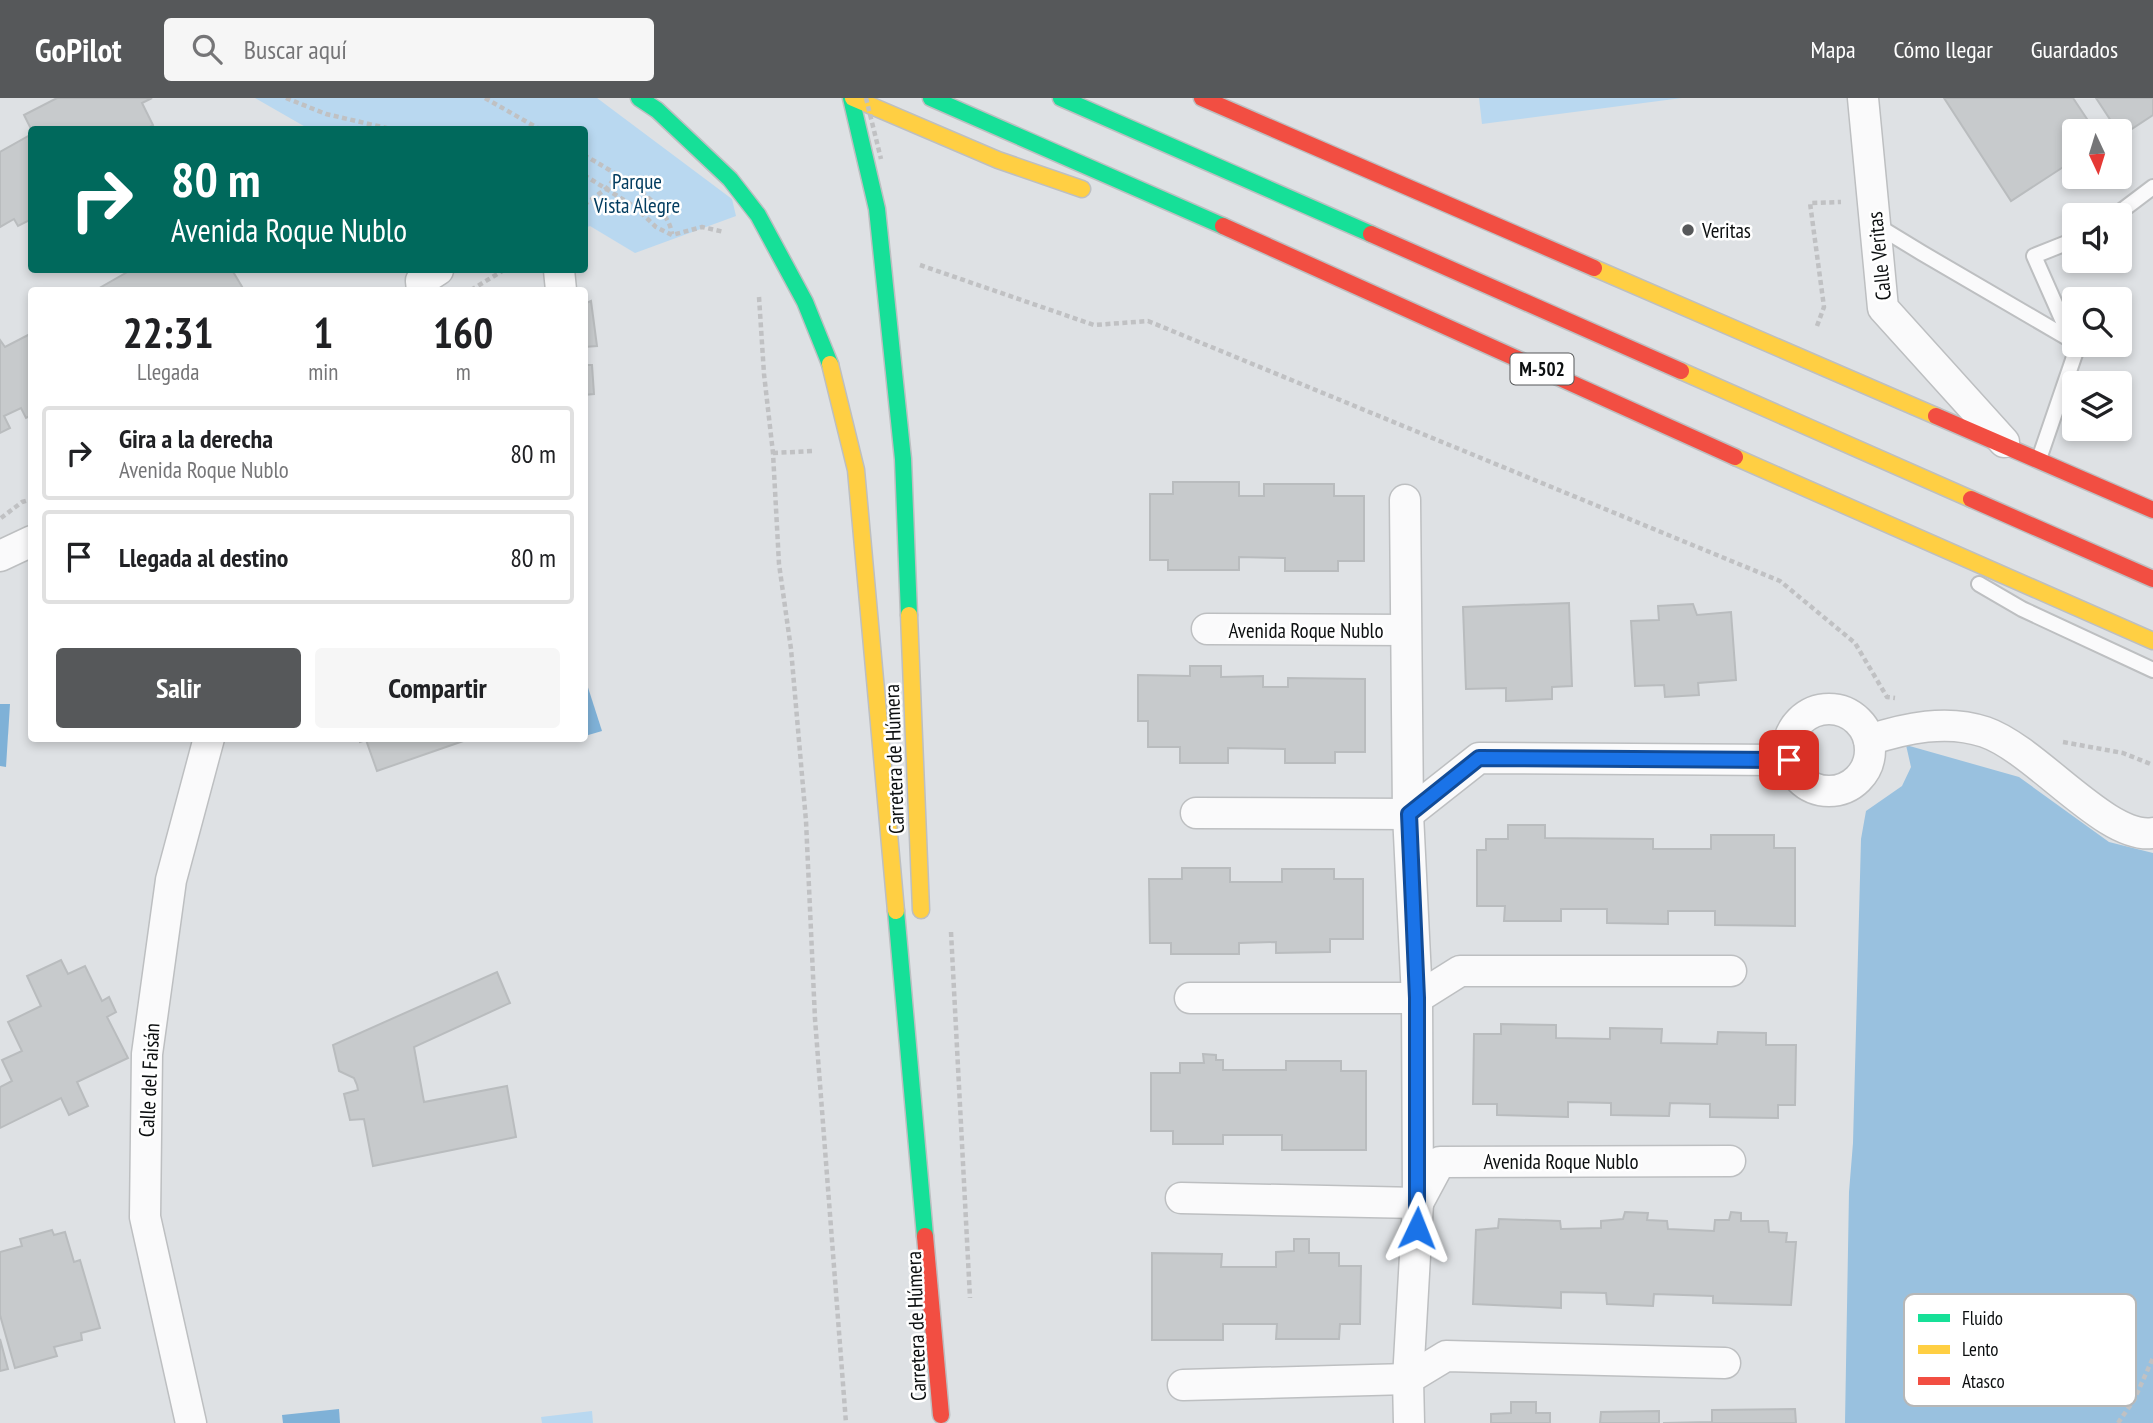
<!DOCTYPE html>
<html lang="es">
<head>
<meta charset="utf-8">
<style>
	:root { --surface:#fff; --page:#f6f6f6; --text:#202124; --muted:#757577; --line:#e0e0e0; --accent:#56585a }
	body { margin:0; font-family:"PT Sans Narrow",sans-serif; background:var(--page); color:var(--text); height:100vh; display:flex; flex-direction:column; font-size:26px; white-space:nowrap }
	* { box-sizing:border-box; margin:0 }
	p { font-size:23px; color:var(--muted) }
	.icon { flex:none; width:38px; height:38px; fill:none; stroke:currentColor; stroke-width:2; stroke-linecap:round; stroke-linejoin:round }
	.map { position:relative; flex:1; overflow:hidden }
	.side { position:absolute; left:28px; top:189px; width:560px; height:455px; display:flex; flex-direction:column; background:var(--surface); border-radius:7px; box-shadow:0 4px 10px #0003 }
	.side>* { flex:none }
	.guide { position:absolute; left:28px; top:28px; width:560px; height:147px; border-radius:7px; box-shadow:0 4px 10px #0003; background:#00695c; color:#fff; overflow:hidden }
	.needle { width:46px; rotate:176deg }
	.buttons { position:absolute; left:2062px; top:21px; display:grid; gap:14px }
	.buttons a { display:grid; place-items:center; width:70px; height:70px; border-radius:7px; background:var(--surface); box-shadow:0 4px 10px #0003; font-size:35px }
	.pin { position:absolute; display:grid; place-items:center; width:60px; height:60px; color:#fff; margin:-30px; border-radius:14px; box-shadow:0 4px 10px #0006 }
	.me { position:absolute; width:77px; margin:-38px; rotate:2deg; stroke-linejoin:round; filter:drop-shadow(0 0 5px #0008) }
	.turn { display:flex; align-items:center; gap:24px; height:147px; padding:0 28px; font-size:32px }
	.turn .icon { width:91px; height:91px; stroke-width:2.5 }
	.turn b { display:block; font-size:49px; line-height:60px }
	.eta { display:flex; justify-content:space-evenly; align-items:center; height:119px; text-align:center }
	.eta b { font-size:42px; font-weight:700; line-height:49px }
	.button { display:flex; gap:14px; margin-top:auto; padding:14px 28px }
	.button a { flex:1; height:80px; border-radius:7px; background:var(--accent); color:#fff; font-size:28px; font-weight:700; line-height:80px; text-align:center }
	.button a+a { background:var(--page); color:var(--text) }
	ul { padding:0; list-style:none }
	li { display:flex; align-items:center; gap:21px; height:94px; margin:0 14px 10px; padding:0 14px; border:4px solid var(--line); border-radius:7px }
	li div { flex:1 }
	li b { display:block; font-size:26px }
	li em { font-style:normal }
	header { display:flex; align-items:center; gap:42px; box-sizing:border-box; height:98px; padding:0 35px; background:var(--accent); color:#fff }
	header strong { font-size:33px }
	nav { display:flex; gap:38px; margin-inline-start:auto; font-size:24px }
	.search { width:490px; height:63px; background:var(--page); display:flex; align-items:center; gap:18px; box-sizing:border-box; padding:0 24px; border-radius:7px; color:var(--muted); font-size:26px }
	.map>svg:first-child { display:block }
</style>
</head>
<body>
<header>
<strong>GoPilot</strong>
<div class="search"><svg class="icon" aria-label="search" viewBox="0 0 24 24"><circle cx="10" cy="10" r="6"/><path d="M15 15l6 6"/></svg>Buscar aquí</div>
<nav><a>Mapa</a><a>Cómo llegar</a><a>Guardados</a></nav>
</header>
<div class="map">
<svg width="2153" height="1325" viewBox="0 0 2153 1325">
	<rect width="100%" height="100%" fill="#dee1e4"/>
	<g fill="#b9d8f0">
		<path d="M255 0H597L732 101 736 118 635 155 590 128 585 130 584 32 309 31Z"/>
		<path d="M1479 0H1682L1482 26Z"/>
		<path d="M592 1313 593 1325H542L541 1319Z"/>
	</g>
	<path fill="#99c1df" d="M1906 647 2019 679 2109 744 2153 755V1325H1845L1849 1094 1853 1045 1861 741 1866 713 1902 688 1911 669Z"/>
	<g fill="#7fb1d7">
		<path d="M584 577 602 633 585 638H584Z"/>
		<path d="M0 606H10L6 669 0 668Z"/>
		<path d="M339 1311 340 1325H283L282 1317Z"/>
	</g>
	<g fill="#c7cacc" stroke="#b9bcbe" stroke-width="2">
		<path d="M57 0H152L142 5 153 27 144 32 32 33 24 17Z"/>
		<path d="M1944 0H2073L2095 33H2074V62L2011 103Z"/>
		<path d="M2096 0H2153V17L2121 38Z"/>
		<path d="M32 36V121L18 128 14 121 0 129V54Z"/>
		<path d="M131 172H232L244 192H96Z"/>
		<path d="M591 203 597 248 584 249V206Z"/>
		<path d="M32 235V317L26 320 21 310 4 318 10 330 0 335V242L5 249Z"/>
		<path d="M584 267H592L594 296 584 297Z"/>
		<path d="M1173 384H1239V398H1264V386H1334V398H1364V463H1338V473H1285V460L1239 459V472H1168V462H1150V396H1173Z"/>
		<path d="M1569 505 1572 588 1552 589V601L1506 603V590L1466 591 1463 509Z"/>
		<path d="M1693 506 1697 517 1731 514 1736 582 1698 585 1699 597 1665 599 1664 587 1635 588 1631 523 1659 522 1658 508Z"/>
		<path d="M1190 568H1221V579L1263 578V589H1288V580L1365 581V654H1335V665H1285V651L1228 650V665H1180V649H1148V623H1138V577L1190 578Z"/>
		<path d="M359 640H472L377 673 366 642 360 644Z"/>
		<path d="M1508 727H1545V740L1653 741V751H1711V737H1774V750H1795V828L1715 827V813H1668V826L1607 825V811H1561V823H1504L1505 808H1477V752H1486V741H1508Z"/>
		<path d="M1182 770H1230V784H1282V771H1334V781H1363V841H1330V854L1276 855V844L1239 845V856H1171V845H1150L1149 781H1182Z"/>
		<path d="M61 862 68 876 85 868 102 903 109 899 116 914 107 919 128 960 77 984 88 1008 69 1017 61 1000 0 1030V989L12 983 2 962 22 953 8 924 41 908 27 878Z"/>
		<path d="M497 874 510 905 414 949 424 1004 507 988 516 1039 373 1068 364 1021 350 1022 344 996 358 992 357 987 354 980 339 973 333 947Z"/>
		<path d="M1501 926 1556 927V940L1610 941V930L1662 931 1661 945 1717 946 1718 934 1766 935V947H1796L1795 1007H1778V1020L1710 1019V1006L1670 1005 1669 1018 1611 1017V1005L1568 1004V1019L1497 1017V1006H1473L1474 936H1501Z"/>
		<path d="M1203 956 1216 957V962H1223V972H1286V963H1341V973H1366V1052H1282V1037H1223V1046H1173V1033H1151V975H1180V965H1204Z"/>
		<path d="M1625 1114 1648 1115 1647 1122 1667 1123 1668 1131 1714 1133 1715 1122H1729L1731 1114 1741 1115V1123H1768L1769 1134 1787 1135 1786 1144H1796L1791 1207 1713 1205V1198L1654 1196 1653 1208 1607 1206 1606 1195 1561 1194V1210L1473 1206 1476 1132 1498 1130 1499 1121 1560 1123 1561 1131 1601 1130V1123L1623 1121Z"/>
		<path d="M52 1132 54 1137 65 1134 74 1164 80 1162 100 1230 81 1235 82 1242 54 1249 57 1258 15 1270 0 1217V1154L22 1148 20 1141Z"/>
		<path d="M1294 1141H1309V1155H1339V1168H1361L1360 1226H1340L1339 1241H1276L1277 1226H1223V1242H1152V1155L1222 1156 1221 1169H1276V1154L1294 1153Z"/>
		<path d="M0 1241 8 1271 0 1273Z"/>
		<path d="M1511 1304H1536V1315H1550V1325H1491V1316L1511 1315Z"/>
		<path d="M1795 1311 1796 1325H1663L1712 1324V1312Z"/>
		<path d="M1659 1313V1325H1600L1601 1314Z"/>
	</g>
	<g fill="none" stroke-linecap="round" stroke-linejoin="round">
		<g stroke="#bdbfc1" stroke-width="18">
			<g id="lane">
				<path d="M2116 117 2153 89"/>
				<path d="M1876 127 1922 155 2071 242"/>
				<path d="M2039 361 2076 253 2034 158 2074 142"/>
				<path d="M1979 486 2022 511 2153 572"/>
			</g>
		</g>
		<g stroke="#bdbfc1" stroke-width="33">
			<g id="street">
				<path d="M1863 0 1883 210 2004 344"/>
				<path d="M559 172 561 192"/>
				<path d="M422 192 421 183 438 172"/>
				<path d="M1405 402 1408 716 1417 900 1418 1105 1408 1281 1409 1325"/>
				<path d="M0 458 32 443"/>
				<path d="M1207 531 1405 532"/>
				<circle cx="1829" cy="652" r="41"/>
				<path d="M1869 642C1906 630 1947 621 1985 634 2037 652 2106 742 2153 735"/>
				<path d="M1196 715 1408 716 1479 660 1789 662"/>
				<path d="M1190 900H1417L1460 873H1731"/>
				<path d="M1181 1100 1418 1105 1440 1064 1730 1063"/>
				<path d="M1183 1287 1408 1281 1446 1258 1725 1265"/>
				<path d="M191 1325 145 1119 147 956 171 782 209 640"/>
			</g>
		</g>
		<g stroke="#bdbfc1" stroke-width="19">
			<g id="fast">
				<path d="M639 0 657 12 730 81 758 117 805 204 830 266"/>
				<path d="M851 0 877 111 903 361 909 517"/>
				<path d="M931 0 1223 128"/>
				<path d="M1061 0 1371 136"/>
				<path d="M896 813 925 1138"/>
			</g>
		</g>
		<g stroke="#bdbfc1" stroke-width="19">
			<g id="slow">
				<path d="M853 0 998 62 1082 91"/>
				<path d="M1594 170 1936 318"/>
				<path d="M830 266 856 372 896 813"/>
				<path d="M1681 273 1971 401"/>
				<path d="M1735 359 2153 543"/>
				<path d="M909 517 921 812"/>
			</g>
		</g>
		<g stroke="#bdbfc1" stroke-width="19">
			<g id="jam">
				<path d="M1202 0 1594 170"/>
				<path d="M1223 128 1735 359"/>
				<path d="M1371 136 1681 273"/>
				<path d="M1936 318 2153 412"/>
				<path d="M1971 401 2153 481"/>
				<path d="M925 1138 941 1317"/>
			</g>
		</g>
		<g stroke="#c0c1c3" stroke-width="4.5" stroke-dasharray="5 3.5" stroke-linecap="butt">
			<path d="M286 0 326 16 395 32"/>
			<path d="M485 0 541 32"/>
			<path d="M584 57C611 73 668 103 672 136"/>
			<path d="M584 77 635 109 656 129 672 137 702 129 724 134"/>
			<path d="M584 107 607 90 618 76"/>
			<path d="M920 167 1094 227 1148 223 1780 483 1855 545 1887 599 1895 600"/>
			<path d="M471 192 504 172"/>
			<path d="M759 199 764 276 773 355 779 466 791 551 806 723 815 921 846 1325"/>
			<path d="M1817 228 1824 209 1810 105 1841 104"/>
			<path d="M773 355 814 353"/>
			<path d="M1 420 22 404 32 401"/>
			<path d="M2063 644 2123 655 2153 667"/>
			<path d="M951 834 970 1200"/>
			<path d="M2118 1325 2134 1302 2153 1260"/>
		</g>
		<use href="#lane" stroke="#fafafb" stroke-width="14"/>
		<use href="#street" stroke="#fafafb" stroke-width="30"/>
		<use href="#fast" stroke="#16e098" stroke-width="16"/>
		<use href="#slow" stroke="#ffcf43" stroke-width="16"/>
		<use href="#jam" stroke="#f24e42" stroke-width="16"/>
		<path stroke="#c0c1c3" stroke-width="4.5" stroke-dasharray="5 3.5" stroke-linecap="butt" d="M866 0 881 61"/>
	</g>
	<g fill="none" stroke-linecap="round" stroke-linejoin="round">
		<g stroke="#114b97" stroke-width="18">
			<path id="route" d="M1417 1130V900L1409 716 1479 660 1789 662"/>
		</g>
		<use href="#route" stroke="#1a73e8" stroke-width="12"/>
	</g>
	<circle fill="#56585a" stroke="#fff" stroke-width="2.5" cx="1688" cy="132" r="7"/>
	<g text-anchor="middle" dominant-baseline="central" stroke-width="5" stroke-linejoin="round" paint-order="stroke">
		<rect fill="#fff" stroke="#555758" stroke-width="2" x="1510.5" y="255.5" width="63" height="31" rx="5"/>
		<g font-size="19" font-weight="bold" fill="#0c0f10">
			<text x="1542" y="271">M-502</text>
		</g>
		<g font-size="21" fill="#033d60" stroke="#fff">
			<text x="637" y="83">Parque<tspan x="637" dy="24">Vista Alegre</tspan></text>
		</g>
		<g font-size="21" fill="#0c0f10" stroke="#fff" text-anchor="start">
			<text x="1702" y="132">Veritas</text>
		</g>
		<g font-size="21" fill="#0c0f10" stroke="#fff">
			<text transform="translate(1879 158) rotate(-96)">Calle Veritas</text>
			<text x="1306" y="532">Avenida Roque Nublo</text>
			<text transform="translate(894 661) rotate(-92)">Carretera de Húmera</text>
			<text transform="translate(149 982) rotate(-87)">Calle del Faisán</text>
			<text x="1561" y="1063">Avenida Roque Nublo</text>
			<text transform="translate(916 1228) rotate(-92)">Carretera de Húmera</text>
		</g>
	</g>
	<rect x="1904" y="1196" width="232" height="112" rx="10" fill="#fff" stroke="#b6b7b7" stroke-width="2"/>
	<rect x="1918" y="1216" width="32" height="8" fill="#16e098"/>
	<rect x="1918" y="1247" width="32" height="9" fill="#ffcf43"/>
	<rect x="1918" y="1279" width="32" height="8" fill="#f24e42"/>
	<g font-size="19" fill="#0c0f10">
		<text x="1962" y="1227">Fluido</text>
		<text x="1962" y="1258">Lento</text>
		<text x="1962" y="1290">Atasco</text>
	</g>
</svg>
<div class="buttons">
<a><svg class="needle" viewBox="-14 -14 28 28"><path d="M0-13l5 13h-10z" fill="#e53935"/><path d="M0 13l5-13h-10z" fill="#757577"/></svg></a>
<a><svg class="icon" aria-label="sound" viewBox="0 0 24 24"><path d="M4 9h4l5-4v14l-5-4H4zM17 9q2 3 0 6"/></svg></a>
<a><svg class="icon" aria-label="search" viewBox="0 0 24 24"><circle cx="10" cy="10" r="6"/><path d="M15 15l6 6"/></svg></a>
<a><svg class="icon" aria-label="layers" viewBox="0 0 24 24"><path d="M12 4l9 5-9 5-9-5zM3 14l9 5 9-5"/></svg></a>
</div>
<div class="pin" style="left:1789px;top:662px;background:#d93025"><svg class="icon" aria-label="arrive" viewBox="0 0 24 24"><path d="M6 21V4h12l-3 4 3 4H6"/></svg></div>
<svg class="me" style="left:1417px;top:1130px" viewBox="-20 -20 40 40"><path d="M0-17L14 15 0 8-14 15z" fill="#1a73e8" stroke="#fff" stroke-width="4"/></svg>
<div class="guide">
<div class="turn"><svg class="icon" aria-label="right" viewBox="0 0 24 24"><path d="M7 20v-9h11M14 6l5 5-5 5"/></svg><div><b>80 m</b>Avenida Roque Nublo</div></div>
</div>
<section class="side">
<div class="eta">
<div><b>22:31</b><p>Llegada</p></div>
<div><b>1</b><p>min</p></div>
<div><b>160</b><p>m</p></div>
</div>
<ul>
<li><svg class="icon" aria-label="right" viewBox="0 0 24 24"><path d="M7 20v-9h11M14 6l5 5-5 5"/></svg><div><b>Gira a la derecha</b><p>Avenida Roque Nublo</p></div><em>80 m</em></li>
<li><svg class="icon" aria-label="arrive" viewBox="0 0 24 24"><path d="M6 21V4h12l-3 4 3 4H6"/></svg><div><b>Llegada al destino</b></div><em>80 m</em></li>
</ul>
<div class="button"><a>Salir</a><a>Compartir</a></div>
</section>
</div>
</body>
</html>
